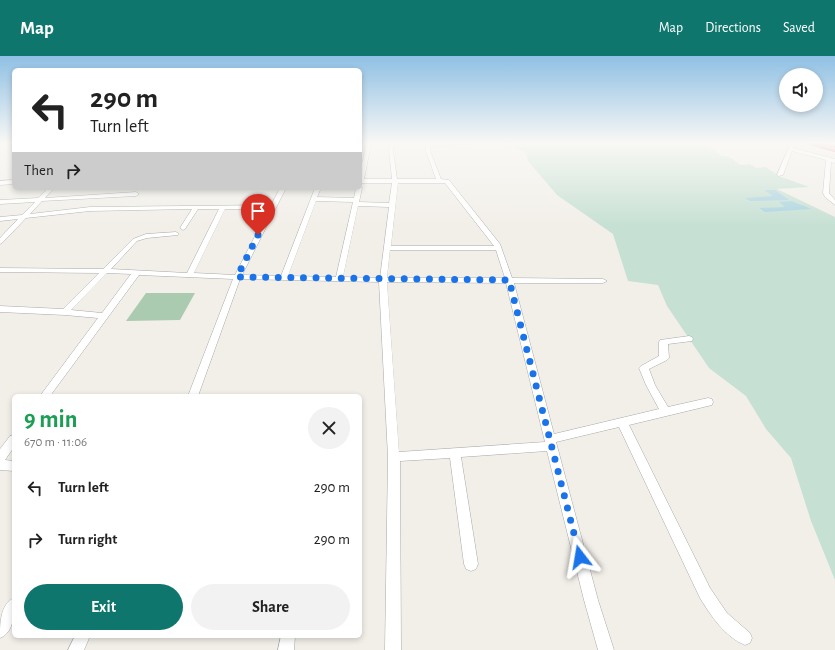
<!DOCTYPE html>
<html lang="en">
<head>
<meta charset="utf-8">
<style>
	:root { --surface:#fff; --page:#f2f2f2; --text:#222; --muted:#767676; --accent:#0f766e }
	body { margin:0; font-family:"Alegreya Sans",sans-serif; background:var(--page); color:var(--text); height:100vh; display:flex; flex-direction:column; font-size:15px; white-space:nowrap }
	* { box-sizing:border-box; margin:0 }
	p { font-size:13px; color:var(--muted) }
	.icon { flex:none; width:22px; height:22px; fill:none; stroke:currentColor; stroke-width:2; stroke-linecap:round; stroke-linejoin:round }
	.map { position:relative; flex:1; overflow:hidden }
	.side { position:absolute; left:12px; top:338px; width:350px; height:244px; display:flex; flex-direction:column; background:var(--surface); border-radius:6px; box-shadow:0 2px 6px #0003 }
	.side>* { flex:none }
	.hud { position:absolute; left:12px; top:12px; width:350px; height:122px; border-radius:6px; box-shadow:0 2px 6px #0003; background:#fff; color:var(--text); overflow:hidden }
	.fabs { position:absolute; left:779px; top:12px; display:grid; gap:8px }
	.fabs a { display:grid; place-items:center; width:44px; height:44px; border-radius:50%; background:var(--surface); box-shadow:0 2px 6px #0003; font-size:20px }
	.pin { position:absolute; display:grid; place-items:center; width:34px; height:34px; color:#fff; margin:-41px -17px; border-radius:50% 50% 50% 0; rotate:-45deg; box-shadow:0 0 4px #0007 }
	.pin .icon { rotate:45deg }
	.me { position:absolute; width:44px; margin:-22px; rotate:346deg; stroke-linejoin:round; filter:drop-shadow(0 0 3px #0008) }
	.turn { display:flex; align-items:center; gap:14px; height:84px; padding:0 12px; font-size:18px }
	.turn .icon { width:52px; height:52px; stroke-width:2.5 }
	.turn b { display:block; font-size:28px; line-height:34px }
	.then { display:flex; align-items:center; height:38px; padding:0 12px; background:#0003; gap:8px; font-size:15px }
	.round { display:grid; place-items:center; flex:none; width:42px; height:42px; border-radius:21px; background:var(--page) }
	.summary { display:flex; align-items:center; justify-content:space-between; height:68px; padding:0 12px }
	h1 { font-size:24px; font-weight:600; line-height:30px; color:#1e9e55 }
	.button { display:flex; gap:8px; margin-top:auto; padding:8px 12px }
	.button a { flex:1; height:46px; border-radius:24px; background:var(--accent); color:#fff; font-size:16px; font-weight:600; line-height:46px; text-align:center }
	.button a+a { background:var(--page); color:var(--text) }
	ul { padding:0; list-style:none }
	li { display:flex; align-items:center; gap:12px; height:52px; padding:0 12px }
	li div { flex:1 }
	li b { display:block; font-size:15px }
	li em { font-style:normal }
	header { display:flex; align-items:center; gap:24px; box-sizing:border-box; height:56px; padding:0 20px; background:var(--accent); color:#fff }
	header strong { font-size:19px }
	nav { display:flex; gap:22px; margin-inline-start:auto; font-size:14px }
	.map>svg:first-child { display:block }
</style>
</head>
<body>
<header>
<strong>Map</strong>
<nav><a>Map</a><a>Directions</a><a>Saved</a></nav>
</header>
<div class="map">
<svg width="835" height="594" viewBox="0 0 835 594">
	<rect width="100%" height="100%" fill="#f2efe9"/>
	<path fill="#c6e0d4" d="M504 88H707L722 100H728L741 109 750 108 756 112 766 111 779 120 809 131 777 133 835 161V524L811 465 791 402 766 373 746 340 709 312 667 250 658 229 628 225 613 178 557 139 528 105 526 98 523 95Z"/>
	<path fill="#aacbaf" d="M146 237H195L180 264 126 265Z"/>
	<g fill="#aad3df">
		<path d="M764 134H775L789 144 750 145 745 142 773 140Z"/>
		<path d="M792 145C799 149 804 149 811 153L765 156 759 152 785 151 779 146Z"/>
	</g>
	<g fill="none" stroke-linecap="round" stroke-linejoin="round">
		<g stroke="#a9a9a9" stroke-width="1">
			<g id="minor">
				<path d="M367 88H371L364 123H392L389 94 390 88H394L393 94 397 123H436L426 95V88L472 89V90L470 91 430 90V95L441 123 449 124 500 188 512 222 603 223 607 225 603 227H514L554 378 659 353 646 329 639 312 641 310 659 300V286L660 284 689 280 692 281 693 283 692 285 668 288 669 302 667 304 649 313 655 329 668 351 708 342 712 343 713 346 712 349 629 369 710 532 727 557 750 577 752 582 750 587 745 589C725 581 711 560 700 542L619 371 556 386 598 544 614 594H598L584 544 547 395 461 401 478 508 476 513 471 515 466 513 464 508 450 402 400 405 401 594H385L388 401 379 226 240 223 198 340H188L233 223 139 219 50 340H40L98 262 65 259 0 256V250L63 253 99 217 0 216V212L103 213 133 183 146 178 176 176 179 178 178 179 147 182 137 185 111 213 187 217 219 153H198L185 173 183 174 180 172 192 153 90 155 26 162 2 187 0 188V182L18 163 0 165V161L22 159 35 146 0 148V144L38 142 48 132H54L45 142 136 136 139 138 136 140 42 145 30 158 90 151 271 149 280 132H286L242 219 281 220 315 132H321L317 141 354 142 356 132H360V131L362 132 359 146 389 147 392 127H363L360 129V116ZM398 127H445L494 190H391ZM316 145 353 146 336 221 288 220ZM358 150 389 151 380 222 343 221ZM225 153H269L235 219 194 217ZM390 194H496L505 222H387ZM107 217 131 218 102 257 71 254ZM387 226 506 227 545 386 399 396Z"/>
				<path d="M790 89H794L793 92 835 103V107L831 106 829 137 835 144V149L825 141 823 137 826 104 792 95 783 119 778 120 777 119Z"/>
				<path d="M14 124V128L0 129V125Z"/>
				<path d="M14 379V391L5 404 14 405V415L0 414V393L10 380Z"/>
				<path d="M14 542C14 556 15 576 0 582 0 568 0 548 14 542Z"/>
				<path d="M75 580H90L84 594H68Z"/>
				<path d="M281 580H295L294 594H278Z"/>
			</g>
		</g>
		<g stroke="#dc2a67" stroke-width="2">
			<path id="highway" d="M810 88H823L835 91V95Z"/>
		</g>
		<use href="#minor" fill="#fff" fill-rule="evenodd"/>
		<use href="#highway" fill="#e892a2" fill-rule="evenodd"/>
	</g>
	<linearGradient id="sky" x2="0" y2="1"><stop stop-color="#8fc0e4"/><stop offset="0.51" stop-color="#f9f8f5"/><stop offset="1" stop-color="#f9f8f5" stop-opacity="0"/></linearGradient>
	<rect width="835" height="171" fill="url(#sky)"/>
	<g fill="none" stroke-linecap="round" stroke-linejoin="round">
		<path stroke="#1a73e8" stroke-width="7" stroke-dasharray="0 12.6" d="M258 179 237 221 509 224 580 501"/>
	</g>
</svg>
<div class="fabs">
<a><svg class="icon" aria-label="sound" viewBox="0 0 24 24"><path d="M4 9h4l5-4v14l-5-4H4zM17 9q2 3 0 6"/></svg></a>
</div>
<div class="pin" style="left:258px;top:179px;background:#d93025"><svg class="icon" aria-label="arrive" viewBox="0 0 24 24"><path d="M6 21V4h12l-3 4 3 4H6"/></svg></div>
<svg class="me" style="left:580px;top:501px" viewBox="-20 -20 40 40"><path d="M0-17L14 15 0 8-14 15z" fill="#1a73e8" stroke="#fff" stroke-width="4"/></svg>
<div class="hud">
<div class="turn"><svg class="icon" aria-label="left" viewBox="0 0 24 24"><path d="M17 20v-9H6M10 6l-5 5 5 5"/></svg><div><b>290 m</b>Turn left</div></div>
<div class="then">Then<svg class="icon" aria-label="right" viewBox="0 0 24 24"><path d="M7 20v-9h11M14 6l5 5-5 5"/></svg></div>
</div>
<section class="side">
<div class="summary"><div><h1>9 min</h1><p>670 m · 11:06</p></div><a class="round"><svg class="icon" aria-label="close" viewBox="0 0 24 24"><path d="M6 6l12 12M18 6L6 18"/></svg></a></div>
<ul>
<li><svg class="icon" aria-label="left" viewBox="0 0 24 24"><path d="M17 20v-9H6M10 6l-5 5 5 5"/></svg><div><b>Turn left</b></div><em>290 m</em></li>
<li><svg class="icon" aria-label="right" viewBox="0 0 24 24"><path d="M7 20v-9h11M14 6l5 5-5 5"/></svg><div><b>Turn right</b></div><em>290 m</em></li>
</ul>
<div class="button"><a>Exit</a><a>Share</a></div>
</section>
</div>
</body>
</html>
